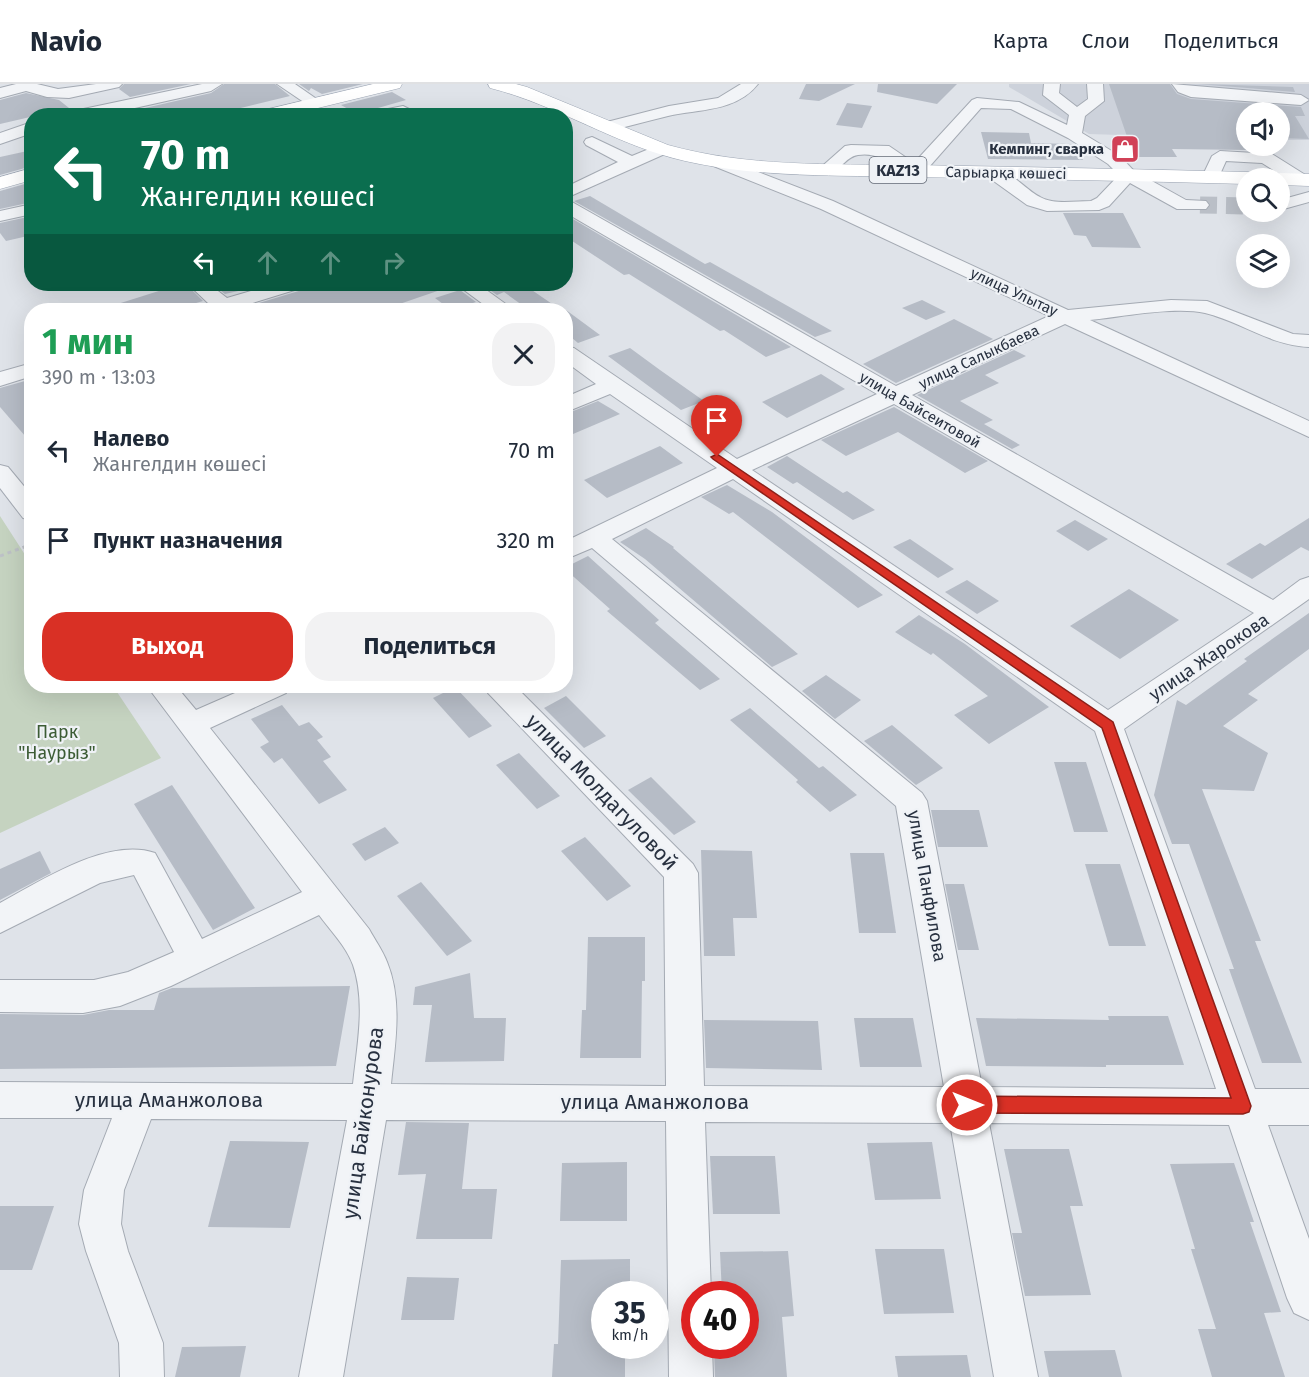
<!DOCTYPE html>
<html lang="ru">
<head>
<meta charset="utf-8">
<style>
	:root { --surface:#fff; --page:#f2f2f3; --text:#1f2937; --muted:#747a83; --line:#e0e1e3; --accent:#d93025 }
	body { margin:0; font-family:"Fira Sans",sans-serif; background:var(--page); color:var(--text); height:100vh; display:flex; flex-direction:column; font-size:22px; white-space:nowrap }
	* { box-sizing:border-box; margin:0 }
	p { font-size:20px; color:var(--muted) }
	.icon { flex:none; width:33px; height:33px; fill:none; stroke:currentColor; stroke-width:2; stroke-linecap:round; stroke-linejoin:round }
	.map { position:relative; flex:1; overflow:hidden }
	.details { position:absolute; left:24px; top:219px; width:549px; height:390px; display:flex; flex-direction:column; background:var(--surface); border-radius:24px; box-shadow:0 6px 24px #0002 }
	.details>* { flex:none }
	.guide { position:absolute; left:24px; top:24px; width:549px; height:183px; border-radius:24px; box-shadow:0 6px 24px #0002; background:#0b6e4f; color:#fff; overflow:hidden }
	.tools { position:absolute; left:1236px; top:18px; display:grid; gap:12px }
	.tools a { display:grid; place-items:center; width:54px; height:54px; border-radius:50%; background:var(--surface); box-shadow:0 6px 24px #0002; font-size:30px }
	.speed { position:absolute; left:591px; top:1197px; display:flex; gap:12px; font-size:30px; font-weight:700; text-align:center }
	.speed>* { display:grid; place-content:center; width:78px; height:78px; border-radius:50%; background:var(--surface); box-shadow:0 6px 24px #0002; line-height:1 }
	.speed small { font-size:15px; font-weight:400 }
	.speed .limit { border:9px solid #d22; background:#fff; color:#111 }
	.pin { position:absolute; display:grid; place-items:center; width:51px; height:51px; color:#fff; margin:-62px -26px; border-radius:50% 50% 50% 0; rotate:-45deg; box-shadow:0 0 6px #0007 }
	.pin .icon { rotate:45deg }
	.me { position:absolute; width:66px; margin:-33px; rotate:90deg; stroke-linejoin:round; filter:drop-shadow(0 0 4px #0008) }
	.turn { display:flex; align-items:center; gap:21px; height:126px; padding:0 18px; font-size:27px }
	.turn .icon { width:78px; height:78px; stroke-width:2.5 }
	.turn b { display:block; font-size:42px; line-height:51px }
	.lanes { display:flex; align-items:center; height:57px; padding:0 18px; background:#0003; justify-content:center; gap:30px; direction:ltr }
	.lanes .off { opacity:.35 }
	.round { display:grid; place-items:center; flex:none; width:63px; height:63px; border-radius:24px; background:var(--page) }
	.summary { display:flex; align-items:center; justify-content:space-between; height:102px; padding:0 18px }
	h1 { font-size:36px; font-weight:700; line-height:45px; color:#1e9e55 }
	.primary-button { display:flex; gap:12px; margin-top:auto; padding:12px 18px }
	.primary-button a { flex:1; height:69px; border-radius:24px; background:var(--accent); color:#fff; font-size:24px; font-weight:700; line-height:69px; text-align:center }
	.primary-button a+a { background:var(--page); color:var(--text) }
	ul { padding:0; list-style:none }
	li { display:flex; align-items:center; gap:18px; height:90px; padding:0 18px }
	li div { flex:1 }
	li b { display:block; font-size:22px }
	li em { font-style:normal }
	header { display:flex; align-items:center; gap:36px; box-sizing:border-box; height:84px; padding:0 30px; background:var(--surface); border-bottom:2px solid var(--line) }
	header strong { font-size:28px }
	nav { display:flex; gap:33px; margin-inline-start:auto; font-size:21px }
	.map>svg:first-child { display:block }
</style>
</head>
<body>
<header>
<strong>Navio</strong>
<nav><a>Карта</a><a>Слои</a><a>Поделиться</a></nav>
</header>
<div class="map">
<svg width="1309" height="1293" viewBox="0 0 1309 1293">
	<rect width="100%" height="100%" fill="#dfe3e9"/>
	<path fill="#cdd2db" d="M1009 0H1309V56H1280V28H1246V55L1089 50 1009 3Z"/>
	<path fill="#c5d3c0" d="M0 432 31 480 32 602H113L161 674 0 749Z"/>
	<g fill="#b6bcc6">
		<path d="M124 0H191L130 13 119 5Z"/>
		<path d="M224 0H275L290 12 208 32H174L164 25 151 28 145 24 211 9Z"/>
		<path d="M299 0H363L322 10 311 4 309 7Z"/>
		<path d="M806 0H855L819 17 799 15Z"/>
		<path d="M878 0H957L937 20 877 8Z"/>
		<path d="M1109 0H1170L1177 10 1191 15 1301 23 1305 32H1295L1309 55 1280 54V28H1246V52H1237L1248 66 1172 65 1177 73H1134Z"/>
		<path d="M1198 0 1293 3 1295 8Z"/>
		<path d="M392 8 406 16 357 30 341 21Z"/>
		<path d="M26 9 59 16 69 24 0 40V16Z"/>
		<path d="M847 19 872 22 862 44 836 41Z"/>
		<path d="M981 48 1029 49 1031 59 1072 60 1077 62 1083 76 988 75Z"/>
		<path d="M32 66V82L0 91V73Z"/>
		<path d="M32 98V118L0 125V107Z"/>
		<path d="M590 112 705 180 710 178 832 247 815 253 574 117Z"/>
		<path d="M1063 129H1123L1141 164 1092 163 1086 152 1074 151Z"/>
		<path d="M566 131 791 263 766 273 724 246 720 247 629 190 624 191 566 153Z"/>
		<path d="M32 132V151L6 157 0 149V139Z"/>
		<path d="M181 200H186L203 217 172 226H109L108 223Z"/>
		<path d="M212 200H269L225 210Z"/>
		<path d="M306 200H452V202L382 226H268L259 219 302 206Z"/>
		<path d="M481 200H523L561 226H529L504 208 497 211Z"/>
		<path d="M460 206 476 218 451 226 435 214Z"/>
		<path d="M922 216 946 228 926 236 902 224Z"/>
		<path d="M566 226 600 251 578 259 566 249Z"/>
		<path d="M954 235 993 255 896 299 863 280Z"/>
		<path d="M630 264 660 286 704 317 681 326 608 272Z"/>
		<path d="M1014 266 1026 272 985 291 999 299 960 317 993 336 984 340 1020 361 1012 365 917 311Z"/>
		<path d="M821 290 845 305 787 334 762 318Z"/>
		<path d="M25 297 32 304V360L0 323V304Z"/>
		<path d="M598 317 620 330 566 353V330Z"/>
		<path d="M894 323 988 377 965 389 898 348 846 372 821 356Z"/>
		<path d="M660 362 683 379 607 414 584 396Z"/>
		<path d="M787 372 843 409 847 407 875 426 853 436 797 398 793 400 767 383Z"/>
		<path d="M727 401 772 428 883 511 858 524 733 428 729 430 701 413Z"/>
		<path d="M1309 434V467L1301 463 1252 495 1226 480 1260 459 1265 462Z"/>
		<path d="M1075 436 1108 455 1088 467 1056 447Z"/>
		<path d="M646 444 674 463 673 464 798 570 772 583 645 475 620 458Z"/>
		<path d="M910 455 954 485 938 494 893 463Z"/>
		<path d="M588 472 659 536 655 539 720 595 700 606 607 527 610 525 566 486V483Z"/>
		<path d="M967 496 999 517 977 530 945 508Z"/>
		<path d="M1129 505 1179 536 1120 575 1070 542Z"/>
		<path d="M1309 529V565L1248 610 1258 616 1223 642 1268 669 1254 707 1202 705 1261 857H1255L1302 979H1262L1229 885H1234L1189 760H1172L1154 711 1177 616 1186 621 1247 577 1244 575Z"/>
		<path d="M919 531 965 560 1049 623 989 660 954 631 988 612 933 569 931 571 895 548Z"/>
		<path d="M826 591 861 616 835 635 802 607Z"/>
		<path d="M455 603 492 642 469 654 433 614Z"/>
		<path d="M566 612 606 652 584 664 544 624Z"/>
		<path d="M282 621 299 642 309 638 323 653 317 656 331 673 323 677 347 706 319 720 282 674 274 679 260 663 269 658 251 635Z"/>
		<path d="M750 624 819 684 823 682 857 711 830 728 796 698 798 696 730 636Z"/>
		<path d="M892 641 943 684 916 701 864 657Z"/>
		<path d="M519 669 560 712 537 725 496 681Z"/>
		<path d="M1054 678H1086L1108 748H1074Z"/>
		<path d="M651 693 696 738 674 751 628 706Z"/>
		<path d="M172 701 255 824 213 846 134 720Z"/>
		<path d="M931 726H979L988 763H938Z"/>
		<path d="M385 743 399 759 365 777 352 760Z"/>
		<path d="M585 753 631 802 607 817 561 767Z"/>
		<path d="M701 766 752 767 757 834H733L735 872H704Z"/>
		<path d="M40 767 51 789 0 816V785Z"/>
		<path d="M850 769H884L896 849H859Z"/>
		<path d="M1085 780H1120L1146 862H1109Z"/>
		<path d="M421 798 472 857 447 872 397 812Z"/>
		<path d="M945 800H964L979 866H958Z"/>
		<path d="M588 853H645V897H642L641 974H580L582 926H586Z"/>
		<path d="M470 889 474 934H506L504 977 425 978 432 921H413L415 903Z"/>
		<path d="M350 902 336 982 0 985V930L83 931 109 926H154L159 909 172 904Z"/>
		<path d="M1108 932H1168L1184 981H1106V983L986 982 976 934 1109 936Z"/>
		<path d="M854 934H913L922 983H860Z"/>
		<path d="M704 936 818 937 822 986 706 984Z"/>
		<path d="M406 1038 469 1039 462 1105H497L492 1155H416L426 1090 398 1091Z"/>
		<path d="M230 1057 309 1058 290 1144 208 1143Z"/>
		<path d="M932 1058 941 1115 875 1116 867 1059Z"/>
		<path d="M1004 1065H1069L1083 1122H1070L1091 1211 1025 1212 1012 1149H1022Z"/>
		<path d="M710 1072H775L780 1130H713Z"/>
		<path d="M627 1078V1137H560L562 1079Z"/>
		<path d="M1234 1079 1254 1138H1250L1281 1228 1264 1229 1285 1293H1212L1198 1245H1216L1191 1165H1195L1170 1080Z"/>
		<path d="M0 1122H54L32 1186H0Z"/>
		<path d="M875 1165H944L954 1229 884 1230Z"/>
		<path d="M788 1167 794 1232 782 1233 787 1293H715L714 1265 746 1264V1210H722L720 1168Z"/>
		<path d="M630 1175V1210H604V1262H625V1293H552L554 1260H558L561 1176Z"/>
		<path d="M407 1193 459 1194 454 1236H401Z"/>
		<path d="M246 1262 240 1293H175L182 1263Z"/>
		<path d="M1115 1266 1122 1293H1049L1044 1267Z"/>
		<path d="M967 1271 971 1293H898L895 1272Z"/>
	</g>
	<g fill="none" stroke-linecap="round" stroke-linejoin="round">
		<path stroke="#babfc7" stroke-width="17" stroke-dasharray="17 9" stroke-linecap="butt" d="M1200 121 1246 122"/>
		<g stroke="#a4aab3" stroke-width="2">
			<g id="minor">
				<path d="M16 0H37L58 5 96 0H122L119 3 69 14 47 13 26 7 0 14V4Z"/>
				<path d="M202 0H222L211 7 99 32H66L74 27Z"/>
				<path d="M277 0H295L321 18 313 23 308 21Z"/>
				<path d="M741 0H758C736 28 699 25 668 32 647 37 626 43 605 48L597 43 599 40 669 22 718 14Z"/>
				<path d="M1044 0H1060L1059 9 1077 23 1088 15 1087 0H1103L1104 17 1085 32 1082 49 1120 72 1134 87 1186 116 1206 117 1209 121 1206 125H1177L1130 99 1109 122 1099 126 1047 127 1027 121 988 93 985 89 988 85C1007 81 1024 105 1040 113 1054 121 1075 117 1091 117L1097 114 1119 91 1108 80 1068 54 1011 25 981 24 922 91C902 96 888 66 858 71 843 73 839 93 822 89L819 85 845 62 851 61 889 62 914 79 972 16 977 14 1019 18 1067 41 1069 31 1043 11Z"/>
				<path d="M1172 0 1301 11 1309 16 1301 21 1191 13 1178 8Z"/>
				<path d="M403 22 423 32H366L368 29Z"/>
				<path d="M32 38V49L0 60V49Z"/>
				<path d="M592 53 632 72 661 60 669 65 667 69 566 114V103L618 78 586 61 584 58 586 55Z"/>
				<path d="M1220 67 1272 70 1307 92 1309 97 1301 101 1295 100 1262 79 1226 77 1217 97H1205L1202 93 1212 72Z"/>
				<path d="M717 72 833 117 1068 226 1171 216 1207 217 1293 250 1309 251V263C1269 261 1242 238 1205 229 1175 222 1121 233 1090 236L1309 337V353L1065 240 912 311 1273 516 1300 496 1309 493V515L1124 645 1255 1005H1309V1041H1268L1309 1155V1236L1294 1229 1287 1214 1229 1041 989 1039 1038 1293H994L950 1039 705 1038 711 1210H694V1262H712L713 1293H669L666 1037 386 1036 343 1293H299L347 1036 151 1035 124 1106 121 1140 128 1167 163 1259 164 1293H120L119 1259 86 1167 79 1140 84 1106 112 1034H0V998L353 1000C357 961 366 919 353 881 346 862 330 846 319 831L171 902 120 922 83 929 0 928V896H94L128 888 174 868 134 791 100 799 0 849V819C41 797 107 753 155 769L202 855 302 808 147 602H176L196 626 251 602H290L286 609 210 644 369 845C375 856 383 867 387 878 403 917 395 960 391 1000L666 1002 664 793 488 609 484 602H515L693 780 698 789 704 1002 944 1003 896 722 592 464 566 475V457L717 384 610 310 566 328V313L596 300 566 278V263L574 264 737 375 877 310 566 129V117L572 118 896 302 1049 232 821 125 711 81 709 77 711 73ZM894 320 1254 529 1108 626 752 386ZM733 395 1095 647 1216 1005 982 1003 927 717 922 709 612 455Z"/>
				<path d="M1309 108V118L1280 126V116Z"/>
				<path d="M32 120V130L0 137V127Z"/>
				<path d="M188 200H209L227 214 275 200H304L301 204 230 226H201L204 222 209 220Z"/>
				<path d="M456 200H478L514 226H491Z"/>
				<path d="M32 279V292L0 302V288Z"/>
				<path d="M0 381 8 383 32 412V436L23 434 0 404Z"/>
			</g>
		</g>
		<g stroke="#9ea7b5" stroke-width="1">
			<g id="major">
				<path d="M373 0H402L400 4 285 32H254L256 28Z"/>
				<path d="M488 0H516L527 3 668 61C747 83 830 80 912 81 1024 83 1136 85 1248 88L1255 90 1257 94H1246V100C1136 97 1026 95 915 93 839 91 760 94 685 77 617 62 558 21 490 4Z"/>
				<path d="M32 84V96L0 105V93Z"/>
				<path d="M1280 89 1309 90V102L1280 101V94H1271L1273 91Z"/>
			</g>
		</g>
		<path stroke="#bdc1c7" stroke-width="3" stroke-dasharray="4 4" stroke-linecap="butt" d="M0 472 32 460"/>
		<use href="#minor" fill="#f2f4f7" fill-rule="evenodd"/>
		<use href="#major" fill="#fff" fill-rule="evenodd"/>
	</g>
	<path fill="#d93025" stroke="#8d1f18" stroke-width="1.5" d="M717 370 1113 638 1251 1022 1249 1028 1243 1030 967 1029 961 1026 958 1021 961 1015 967 1012 1231 1014 1102 644 713 375 711 373Z"/>
	<defs>
		<g id="shop-square" transform="scale(1.5)"><rect x="-9" y="-9" width="18" height="18" rx="4" fill="#d14157" stroke="#eff2f6"/><path d="M-5-2.5h2.3a2.7 3.5 0 0 1 5.4 0H5L5.5 6h-11ZM-1.5-2.5h3a1.5 2.3 0 0 0-3 0Z" fill="#fff"/></g>
	</defs>
	<g fill-rule="evenodd">
		<use href="#shop-square" x="1125" y="65"/>
	</g>
	<g text-anchor="middle" dominant-baseline="central" stroke-width="4.5" stroke-linejoin="round" paint-order="stroke">
		<g font-size="15" font-weight="bold" fill="#283140" stroke="#eff2f6" text-anchor="end">
			<text x="1104" y="65">Кемпинг, сварка</text>
		</g>
		<g font-size="15" fill="#283140" stroke="#eff2f6">
			<text transform="translate(1006 89) rotate(1)">Сарыарқа көшесі</text>
			<text transform="translate(1014 208) rotate(25)">улица Улытау</text>
			<text transform="translate(979 273) rotate(-25)">улица Салыкбаева</text>
			<text transform="translate(920 326) rotate(30)">улица Байсеитовой</text>
		</g>
		<rect fill="#eff2f6" stroke="#646b77" stroke-width="1.5" x="869.5" y="73" width="57" height="26" rx="4.5"/>
		<g font-size="16" font-weight="bold" fill="#283140">
			<text x="898" y="86">KAZ13</text>
		</g>
		<g font-size="18" fill="#283140" stroke="#eff2f6">
			<text transform="translate(1209 573) rotate(-34)">улица Жарокова</text>
			<text transform="translate(927 802) rotate(80)">улица Панфилова</text>
		</g>
		<g font-size="18" fill="#3c5c35" stroke="#eff2f6">
			<text x="57" y="648">Парк<tspan x="57" dy="21">"Наурыз"</tspan></text>
		</g>
		<g font-size="21" fill="#283140" stroke="#eff2f6">
			<text transform="translate(602 708) rotate(46)">улица Молдагуловой</text>
			<text x="169" y="1016">улица Аманжолова</text>
			<text x="655" y="1018">улица Аманжолова</text>
			<text transform="translate(363 1039) rotate(-82)">улица Байконурова</text>
		</g>
	</g>
</svg>
<div class="tools">
<a><svg class="icon" aria-label="sound" viewBox="0 0 24 24"><path d="M4 9h4l5-4v14l-5-4H4zM17 9q2 3 0 6"/></svg></a>
<a><svg class="icon" aria-label="search" viewBox="0 0 24 24"><circle cx="10" cy="10" r="6"/><path d="M15 15l6 6"/></svg></a>
<a><svg class="icon" aria-label="layers" viewBox="0 0 24 24"><path d="M12 4l9 5-9 5-9-5zM3 14l9 5 9-5"/></svg></a>
</div>
<div class="speed"><div>35<small>km/h</small></div><div class="limit">40</div></div>
<div class="pin" style="left:717px;top:373px;background:#d93025"><svg class="icon" aria-label="arrive" viewBox="0 0 24 24"><path d="M6 21V4h12l-3 4 3 4H6"/></svg></div>
<svg class="me" style="left:967px;top:1021px" viewBox="-20 -20 40 40"><circle r="17" fill="#d93025" stroke="#fff" stroke-width="3"/><path d="M0-11L8 9 0 5-8 9z" fill="#fff"/></svg>
<div class="guide">
<div class="turn"><svg class="icon" aria-label="left" viewBox="0 0 24 24"><path d="M17 20v-9H6M10 6l-5 5 5 5"/></svg><div><b>70 m</b>Жангелдин көшесі</div></div>
<div class="lanes"><svg class="icon" aria-label="left" viewBox="0 0 24 24"><path d="M17 20v-9H6M10 6l-5 5 5 5"/></svg><svg class="icon off" aria-label="ahead" viewBox="0 0 24 24"><path d="M12 20V5M6 11l6-6 6 6"/></svg><svg class="icon off" aria-label="ahead" viewBox="0 0 24 24"><path d="M12 20V5M6 11l6-6 6 6"/></svg><svg class="icon off" aria-label="right" viewBox="0 0 24 24"><path d="M7 20v-9h11M14 6l5 5-5 5"/></svg></div>
</div>
<section class="details">
<div class="summary"><div><h1>1 мин</h1><p>390 m · 13:03</p></div><a class="round"><svg class="icon" aria-label="close" viewBox="0 0 24 24"><path d="M6 6l12 12M18 6L6 18"/></svg></a></div>
<ul>
<li><svg class="icon" aria-label="left" viewBox="0 0 24 24"><path d="M17 20v-9H6M10 6l-5 5 5 5"/></svg><div><b>Налево</b><p>Жангелдин көшесі</p></div><em>70 m</em></li>
<li><svg class="icon" aria-label="arrive" viewBox="0 0 24 24"><path d="M6 21V4h12l-3 4 3 4H6"/></svg><div><b>Пункт назначения</b></div><em>320 m</em></li>
</ul>
<div class="primary-button"><a>Выход</a><a>Поделиться</a></div>
</section>
</div>
</body>
</html>
